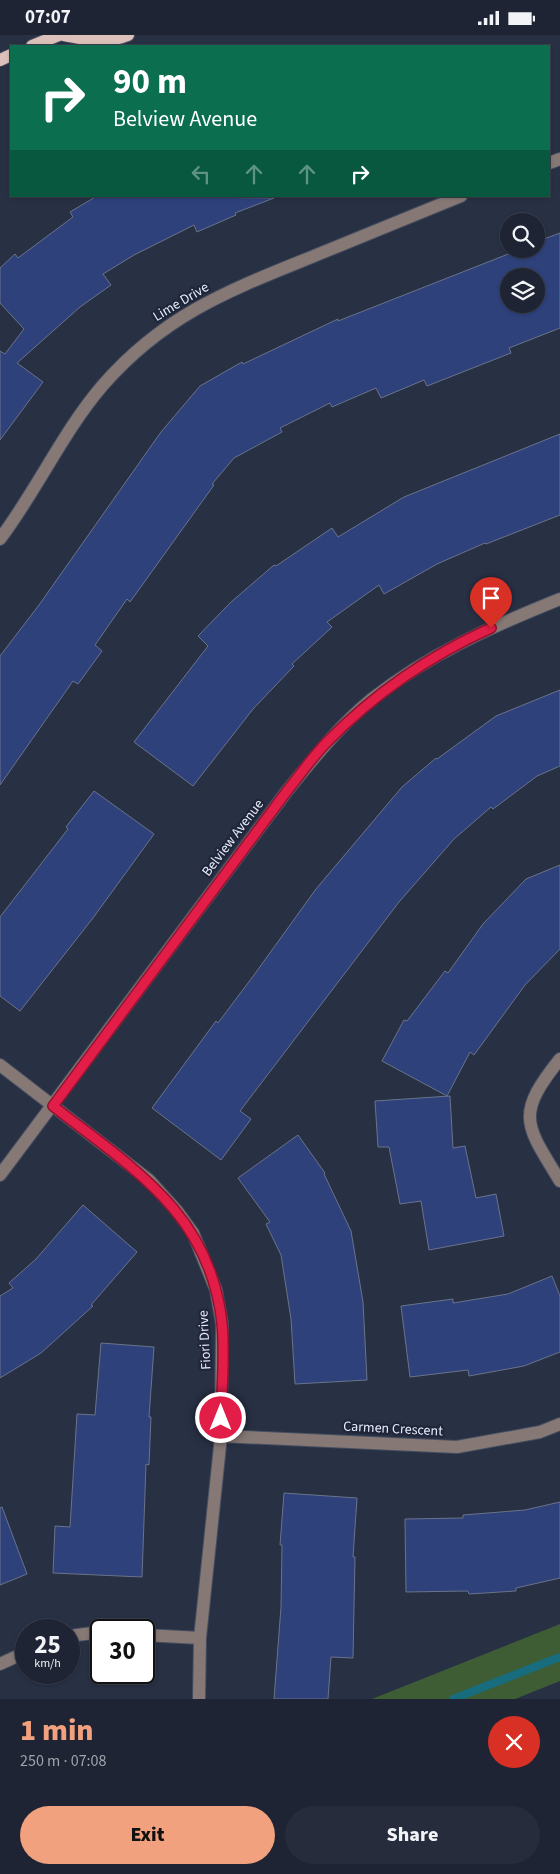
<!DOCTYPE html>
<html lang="en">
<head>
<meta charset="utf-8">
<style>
	:root { --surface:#1e2433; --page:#262c3b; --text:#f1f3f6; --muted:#a1a4ac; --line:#3c414e; --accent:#f1a17d }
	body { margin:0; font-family:"Source Sans 3",sans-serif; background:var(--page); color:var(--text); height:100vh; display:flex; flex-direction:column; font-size:19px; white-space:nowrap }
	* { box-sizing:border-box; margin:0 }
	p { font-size:16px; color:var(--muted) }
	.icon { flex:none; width:28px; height:28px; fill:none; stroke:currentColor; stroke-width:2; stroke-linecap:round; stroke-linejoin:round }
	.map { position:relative; height:1664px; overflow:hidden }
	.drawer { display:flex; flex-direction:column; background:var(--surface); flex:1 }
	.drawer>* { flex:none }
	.guide { position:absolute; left:10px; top:10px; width:540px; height:152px; border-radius:0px; box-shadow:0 1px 4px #0004,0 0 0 1px var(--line); background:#0b6e4f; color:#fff; overflow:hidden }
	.controls { position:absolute; left:500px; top:178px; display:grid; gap:10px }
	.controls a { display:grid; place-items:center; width:45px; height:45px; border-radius:50%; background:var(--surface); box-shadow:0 1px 4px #0004,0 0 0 1px var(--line); font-size:25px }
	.speed { position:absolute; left:15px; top:1584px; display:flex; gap:10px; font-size:25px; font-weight:700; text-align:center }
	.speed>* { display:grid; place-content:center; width:65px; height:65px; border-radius:50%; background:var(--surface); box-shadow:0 1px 4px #0004,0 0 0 1px var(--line); line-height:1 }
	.speed small { font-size:12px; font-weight:400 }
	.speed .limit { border:2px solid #111; border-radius:8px; background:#fff; color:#111 }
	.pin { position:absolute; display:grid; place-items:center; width:42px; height:42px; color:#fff; margin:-51px -21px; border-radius:50% 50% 50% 0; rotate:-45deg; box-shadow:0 0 5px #0007 }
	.pin .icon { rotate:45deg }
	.me { position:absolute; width:55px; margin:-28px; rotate:0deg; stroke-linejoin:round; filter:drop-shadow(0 0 4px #0008) }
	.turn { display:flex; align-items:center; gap:18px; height:105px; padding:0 20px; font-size:22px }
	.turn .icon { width:65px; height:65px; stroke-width:2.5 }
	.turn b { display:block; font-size:35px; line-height:42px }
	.lanes { display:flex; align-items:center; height:48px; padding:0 20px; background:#0003; justify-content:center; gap:25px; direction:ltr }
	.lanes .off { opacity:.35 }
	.round { display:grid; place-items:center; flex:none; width:52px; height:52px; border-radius:26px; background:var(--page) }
	.overview { display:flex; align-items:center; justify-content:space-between; height:85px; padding:0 20px }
	h1 { font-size:30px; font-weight:800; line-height:38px; color:var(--accent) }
	.primary-button { display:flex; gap:10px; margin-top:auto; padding:10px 20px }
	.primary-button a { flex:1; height:58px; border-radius:30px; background:var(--accent); color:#111; font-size:20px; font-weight:800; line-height:58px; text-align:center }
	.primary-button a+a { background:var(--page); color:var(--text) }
	.status { display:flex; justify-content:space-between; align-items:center; height:35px; padding:0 25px; background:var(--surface); direction:ltr }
	.status svg { height:14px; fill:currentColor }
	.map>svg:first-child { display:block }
</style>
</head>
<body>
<div class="status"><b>07:07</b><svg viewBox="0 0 49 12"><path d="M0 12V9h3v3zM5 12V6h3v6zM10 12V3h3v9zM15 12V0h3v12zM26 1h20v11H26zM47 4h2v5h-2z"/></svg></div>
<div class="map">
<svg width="560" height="1664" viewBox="0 0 560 1664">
	<rect width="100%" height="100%" fill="#283044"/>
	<path fill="#3f5d35" d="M560 1589V1646L515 1664H372Z"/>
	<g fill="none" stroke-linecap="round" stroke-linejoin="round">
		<path stroke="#176c7e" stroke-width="8" d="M453 1664 560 1622"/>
	</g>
	<g fill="#2e417b" stroke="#6a738a" fill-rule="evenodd">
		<path d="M97 161 274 163 235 178 236 180 197 197 194 190 134 220 103 239 111 250 80 272 17 328 43 347 0 405V316L5 319 24 294 0 268V233L15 219 18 223 73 182 70 177Z"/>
		<path d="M560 198V293L509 313 511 318 427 351 424 345 381 363 376 353 332 372 330 368 280 393 282 397 234 423 212 449 214 450 130 567 127 564 95 610 102 616 78 649 73 646 0 750V621L39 570 161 397 200 351 242 327 243 329 338 284V286L521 214H536V207ZM509 241H536V269H509Z"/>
		<path d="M560 399V480L486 509 485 508 437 529 384 559 379 550 327 587 332 592 292 629 294 631 253 674 193 751 134 707 208 611 198 601 230 568 274 530 276 531 332 493 338 502 404 462Z"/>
		<path d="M560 655V731L537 741 493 774 491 772 454 804 399 867 240 1076 251 1084 221 1125 152 1073 216 986 218 988 254 940 316 854 402 752 436 723 437 724 496 681Z"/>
		<path d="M94 756 154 799 93 883 20 976 0 961V882L68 794 66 792Z"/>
		<path d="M560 830V914L525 950 474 1020 470 1017 447 1061 382 1026 404 985 407 986 445 936 448 938 483 889 526 844Z"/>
		<path d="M450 1061 453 1113 465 1111 476 1163 496 1159 504 1201 429 1215 421 1166 400 1169 389 1112H378L375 1066Z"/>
		<path d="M298 1100 325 1138 324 1139 351 1196 363 1267 367 1345 295 1349 291 1284 281 1220 266 1189 270 1187 238 1143Z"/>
		<path d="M83 1170 137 1217 91 1270 93 1271 41 1318 0 1343V1261L13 1253 9 1248 36 1224Z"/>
		<path d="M552 1241 560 1261V1317L524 1331 469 1341 468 1335 410 1342 401 1271 453 1264V1268L508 1259Z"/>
		<path d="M101 1308 154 1312 149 1382H151L149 1430 146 1429 142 1542 53 1538 55 1491 70 1492 77 1379 95 1380Z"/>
		<path d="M284 1458 357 1463 353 1522H355L353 1623 331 1622 328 1664H274L281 1572 282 1510H280Z"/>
		<path d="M560 1467V1543L516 1553V1556L469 1559 468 1556 406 1557 405 1484 463 1483V1480L525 1475Z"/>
		<path d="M2 1472 27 1539 0 1550V1473Z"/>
	</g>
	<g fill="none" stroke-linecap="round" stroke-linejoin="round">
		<g stroke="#474e61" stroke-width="14">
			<g id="minor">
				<path d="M549 128 560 124"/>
				<path d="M0 504C37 455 64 395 103 350 165 279 230 255 314 221 363 201 412 181 461 161"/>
				<path d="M560 1024C515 1080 525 1089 560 1146"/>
				<path d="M0 1030 149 1145 177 1176 193 1198 216 1255 222 1289 221 1401 200 1603 199 1664"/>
				<path d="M0 1140 287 756C313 724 339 691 372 664 429 619 493 591 560 564"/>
				<path d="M221 1401 457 1412 540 1397 560 1389"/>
				<path d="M144 1600 200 1603"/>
				<path d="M69 1601 101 1597"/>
				<path d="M0 1629 26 1617"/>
			</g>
		</g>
		<g stroke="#474e61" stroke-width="14">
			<g id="major">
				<path d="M64 0C89 5 103 10 128 0"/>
				<path d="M32 11 59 0"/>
				<path d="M0 25 11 20"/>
			</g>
		</g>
		<use href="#minor" stroke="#867975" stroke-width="12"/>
		<use href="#major" stroke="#dbc1b9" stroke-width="12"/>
	</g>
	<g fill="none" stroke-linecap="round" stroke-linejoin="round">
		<g stroke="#92132f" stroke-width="12">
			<path id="route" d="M221 1383C222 1352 225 1319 222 1288 210 1178 132 1133 53 1071L287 756C300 740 313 721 328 706 376 657 429 621 491 593"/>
		</g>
		<use href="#route" stroke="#e11d48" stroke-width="9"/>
	</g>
	<g text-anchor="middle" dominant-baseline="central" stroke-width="4.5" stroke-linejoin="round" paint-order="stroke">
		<g font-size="14" fill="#e7ecfa" stroke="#1f263a">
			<text transform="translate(181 267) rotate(-31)">Lime Drive</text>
			<text transform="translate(233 803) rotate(-53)">Belview Avenue</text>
			<text transform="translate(205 1305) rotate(-93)">Fiori Drive</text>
			<text transform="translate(393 1394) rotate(3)">Carmen Crescent</text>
		</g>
	</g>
</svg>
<div class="controls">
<a><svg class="icon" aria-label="search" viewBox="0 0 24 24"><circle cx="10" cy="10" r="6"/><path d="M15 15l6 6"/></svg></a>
<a><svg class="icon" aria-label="layers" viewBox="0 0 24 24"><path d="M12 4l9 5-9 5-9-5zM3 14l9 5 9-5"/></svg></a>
</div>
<div class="speed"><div>25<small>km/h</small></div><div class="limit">30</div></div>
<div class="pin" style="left:491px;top:593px;background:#d93025"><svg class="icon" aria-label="arrive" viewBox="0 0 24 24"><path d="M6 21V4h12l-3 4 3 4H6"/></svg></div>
<svg class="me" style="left:221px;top:1383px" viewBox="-20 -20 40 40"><circle r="17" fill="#e11d48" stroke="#fff" stroke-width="3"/><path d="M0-11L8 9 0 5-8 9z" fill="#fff"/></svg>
<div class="guide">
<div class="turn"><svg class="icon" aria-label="right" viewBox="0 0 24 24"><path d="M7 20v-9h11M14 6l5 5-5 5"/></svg><div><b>90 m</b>Belview Avenue</div></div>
<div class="lanes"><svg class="icon off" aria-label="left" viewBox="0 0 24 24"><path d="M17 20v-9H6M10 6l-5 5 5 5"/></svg><svg class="icon off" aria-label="ahead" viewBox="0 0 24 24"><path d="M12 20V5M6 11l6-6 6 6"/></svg><svg class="icon off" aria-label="ahead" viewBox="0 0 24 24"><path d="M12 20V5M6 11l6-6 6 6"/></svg><svg class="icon" aria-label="right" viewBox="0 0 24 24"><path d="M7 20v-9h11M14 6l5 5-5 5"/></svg></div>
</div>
</div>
<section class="drawer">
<div class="overview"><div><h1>1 min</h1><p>250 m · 07:08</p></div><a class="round" style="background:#d93025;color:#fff"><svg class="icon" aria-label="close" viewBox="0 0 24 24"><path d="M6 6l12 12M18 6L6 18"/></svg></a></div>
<div class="primary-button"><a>Exit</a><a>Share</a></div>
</section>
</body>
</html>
